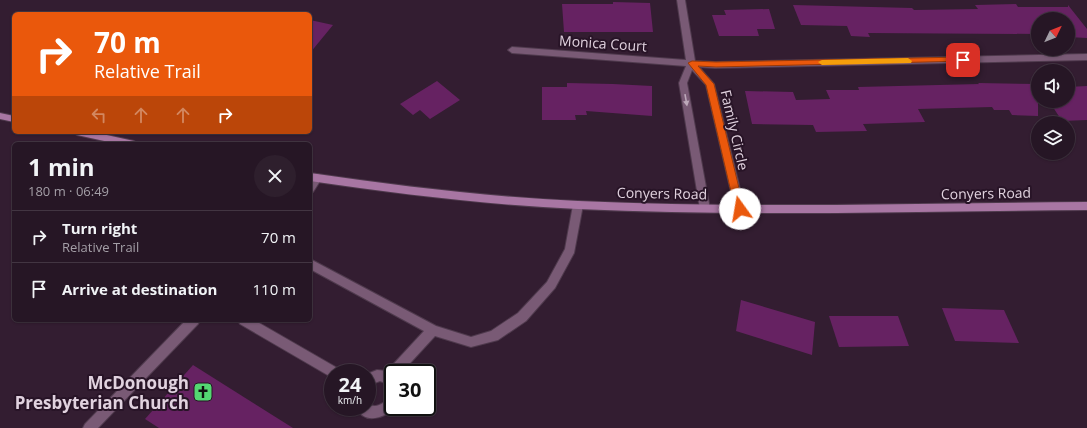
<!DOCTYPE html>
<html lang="en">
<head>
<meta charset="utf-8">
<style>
	:root { --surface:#261625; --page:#2e1f2d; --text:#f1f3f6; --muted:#a49fa7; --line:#423542 }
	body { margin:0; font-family:"Open Sans",sans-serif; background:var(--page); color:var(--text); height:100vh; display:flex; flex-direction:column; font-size:15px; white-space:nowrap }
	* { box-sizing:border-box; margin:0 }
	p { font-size:13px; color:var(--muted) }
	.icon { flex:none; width:22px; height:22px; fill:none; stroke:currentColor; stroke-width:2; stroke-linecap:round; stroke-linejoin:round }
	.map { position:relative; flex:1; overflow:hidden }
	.details { position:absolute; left:12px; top:142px; width:300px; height:180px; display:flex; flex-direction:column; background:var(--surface); border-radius:6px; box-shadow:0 1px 3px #0004,0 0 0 1px var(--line) }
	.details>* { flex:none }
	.top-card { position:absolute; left:12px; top:12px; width:300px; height:122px; border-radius:6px; box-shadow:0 1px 3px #0004,0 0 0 1px var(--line); background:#ea580c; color:#fff; overflow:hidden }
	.needle { width:26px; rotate:47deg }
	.tools { position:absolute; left:1031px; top:12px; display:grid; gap:8px }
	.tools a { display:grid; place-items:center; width:44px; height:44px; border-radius:50%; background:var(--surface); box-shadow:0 1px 3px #0004,0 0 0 1px var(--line); font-size:20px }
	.speed { position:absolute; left:324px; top:364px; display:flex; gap:8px; font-size:20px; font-weight:700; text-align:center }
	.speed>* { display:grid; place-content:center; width:52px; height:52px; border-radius:50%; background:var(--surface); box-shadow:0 1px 3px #0004,0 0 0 1px var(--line); line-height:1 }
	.speed small { font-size:10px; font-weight:400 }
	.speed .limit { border:2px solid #111; border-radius:6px; background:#fff; color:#111 }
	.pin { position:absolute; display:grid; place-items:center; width:34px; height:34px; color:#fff; margin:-17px; border-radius:8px; box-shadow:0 2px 6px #0006 }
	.me { position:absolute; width:44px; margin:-22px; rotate:347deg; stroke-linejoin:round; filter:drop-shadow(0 0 3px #0008) }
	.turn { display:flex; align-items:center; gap:14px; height:84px; padding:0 16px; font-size:18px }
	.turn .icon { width:52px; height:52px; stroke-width:2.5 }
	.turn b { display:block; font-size:28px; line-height:34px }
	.lanes { display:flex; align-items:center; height:38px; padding:0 16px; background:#0003; justify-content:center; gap:20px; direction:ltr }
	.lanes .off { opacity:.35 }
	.round { display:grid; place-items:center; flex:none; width:42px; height:42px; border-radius:21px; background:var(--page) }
	.head { display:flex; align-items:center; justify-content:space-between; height:68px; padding:0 16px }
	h1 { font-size:24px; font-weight:700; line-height:30px }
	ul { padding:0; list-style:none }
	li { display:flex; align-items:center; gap:12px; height:52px; padding:0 16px; border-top:1px solid var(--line) }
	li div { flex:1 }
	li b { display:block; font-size:15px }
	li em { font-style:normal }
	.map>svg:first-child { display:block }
</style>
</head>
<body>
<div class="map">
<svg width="1087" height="428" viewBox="0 0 1087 428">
	<rect width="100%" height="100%" fill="#331d31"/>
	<g fill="#662262">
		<path d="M613 2 650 3 653 32H564L562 4H613Z"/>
		<path d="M1016 4 1018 7H1068V5L1087 29V38L1068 37V19H1038V34L868 33 870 37 851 36 847 26 801 25 793 5 912 8 914 10 978 9 975 5Z"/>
		<path d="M769 9 775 29H757L759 36H719L712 15H726L724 10Z"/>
		<path d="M310 20 333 25 310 53Z"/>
		<path d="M437 81 460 100 430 119 420 110 413 115 400 104Z"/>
		<path d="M567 83 613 84 652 86V116L586 111 587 115H575L576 120H542V87H567Z"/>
		<path d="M978 83 1038 84V116L1012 115 1009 110H994L992 107 918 109 925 122 863 124 867 131 816 132 813 125 752 124 745 91 793 92 796 100 830 99 826 90H859L858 87 979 84Z"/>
		<path d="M1087 86V120L1062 121 1049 101H1068V87Z"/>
		<path d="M741 300 815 322 812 355 736 331Z"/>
		<path d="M942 308 1004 310 1019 343 955 341Z"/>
		<path d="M829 316H898L909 346 839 347Z"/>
		<path d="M193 365 293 428H159L145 419Z"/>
	</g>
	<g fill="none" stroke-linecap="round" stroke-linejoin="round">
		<g stroke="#4f3a4d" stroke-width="2">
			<g id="lane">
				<path d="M317 174 320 175 322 178 313 192 310 193C310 186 309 177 317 174Z"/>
				<path d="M578 201 581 202 583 205 574 253 555 288 526 321 498 340 471 347 435 336 401 373H393V386L380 381 367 386V374L377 370 387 371 424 331 310 269V259L436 326 471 337 491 331 518 313 547 282 565 249 573 205 575 202Z"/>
				<path d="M186 320H200L198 324 98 428H83L85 424Z"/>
				<path d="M238 320H254L339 369 341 373H333V378L331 377 240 324Z"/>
				<path d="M393 397V407H397C386 417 364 426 356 407H367V403C377 411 384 401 393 397Z"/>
			</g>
		</g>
		<g stroke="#4f3a4d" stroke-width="2">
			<path id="street" d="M677 0H685L695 61 715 62 1087 54V60L715 68 699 67 714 84 745 209 744 212H736L735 209 706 85 692 70 687 83 710 209 709 212H701L700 209 679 83 686 66 512 53 508 50 512 47 686 60Z"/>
		</g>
		<g stroke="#4f3a4d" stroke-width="2">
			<g id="secondary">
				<path d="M0 113 14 116V122L0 119Z"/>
				<path d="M72 132H93L134 141 139 144H118L77 135Z"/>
				<path d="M310 173C399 186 489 197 578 201 748 209 918 203 1087 202V210C918 211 748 217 578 209 489 205 399 194 310 181Z"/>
			</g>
		</g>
		<use href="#lane" fill="#795a75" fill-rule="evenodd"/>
		<use href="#street" fill="#795a75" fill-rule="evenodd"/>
		<use href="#secondary" fill="#a876a3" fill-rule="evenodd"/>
	</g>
	<defs><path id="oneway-solid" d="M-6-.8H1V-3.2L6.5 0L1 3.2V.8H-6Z"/></defs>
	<use fill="#bda8ba" href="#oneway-solid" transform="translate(686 100) rotate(80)"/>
	<path fill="#ea580c" stroke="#983908" d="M963 57 967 60 966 61 716 67 698 66 714 84 744 209 740 213 735 209 706 85 688 63 692 61 716 62Z"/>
	<path fill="#f59e0b" d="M908 58 912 61 911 63 822 65 818 62 822 60Z"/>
	<defs>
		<g id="church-square" transform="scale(1)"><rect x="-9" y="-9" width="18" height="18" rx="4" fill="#54d672" stroke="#281427"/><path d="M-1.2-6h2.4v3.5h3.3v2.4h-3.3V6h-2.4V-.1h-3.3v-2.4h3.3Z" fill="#111"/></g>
	</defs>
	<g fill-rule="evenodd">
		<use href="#church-square" x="203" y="392"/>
	</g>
	<g text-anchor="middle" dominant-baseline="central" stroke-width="4" stroke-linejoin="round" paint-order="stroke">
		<g font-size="14" fill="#e1d2df" stroke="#281427">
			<text transform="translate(603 43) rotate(4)">Monica Court</text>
			<text transform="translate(735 130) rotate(77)">Family Circle</text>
			<text transform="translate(662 193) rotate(1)">Conyers Road</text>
			<text transform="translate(986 193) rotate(-1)">Conyers Road</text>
		</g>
		<g font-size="17" font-weight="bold" fill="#e1d2df" stroke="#281427" text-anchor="end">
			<text x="189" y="382">McDonough<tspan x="189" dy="20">Presbyterian Church</tspan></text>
		</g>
	</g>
</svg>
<div class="tools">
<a><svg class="needle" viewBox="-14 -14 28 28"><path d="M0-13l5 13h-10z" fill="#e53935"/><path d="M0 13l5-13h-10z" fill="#a49fa7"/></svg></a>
<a><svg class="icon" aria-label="sound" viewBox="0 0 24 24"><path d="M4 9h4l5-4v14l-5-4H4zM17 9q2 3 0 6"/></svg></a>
<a><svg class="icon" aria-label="layers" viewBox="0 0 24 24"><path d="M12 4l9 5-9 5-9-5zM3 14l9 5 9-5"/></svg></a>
</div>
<div class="speed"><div>24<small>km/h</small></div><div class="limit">30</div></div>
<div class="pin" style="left:963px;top:60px;background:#d93025"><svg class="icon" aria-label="arrive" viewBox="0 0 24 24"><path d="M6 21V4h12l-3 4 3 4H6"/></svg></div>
<svg class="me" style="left:740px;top:209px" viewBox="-20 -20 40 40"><circle r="19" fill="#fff"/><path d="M0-13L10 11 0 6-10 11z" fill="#ea580c"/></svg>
<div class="top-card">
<div class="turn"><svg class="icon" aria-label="right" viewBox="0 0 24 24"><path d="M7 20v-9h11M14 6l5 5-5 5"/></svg><div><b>70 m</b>Relative Trail</div></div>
<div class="lanes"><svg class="icon off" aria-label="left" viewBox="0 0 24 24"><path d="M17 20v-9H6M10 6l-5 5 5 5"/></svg><svg class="icon off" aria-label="ahead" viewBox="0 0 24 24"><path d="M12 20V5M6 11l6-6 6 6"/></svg><svg class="icon off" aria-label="ahead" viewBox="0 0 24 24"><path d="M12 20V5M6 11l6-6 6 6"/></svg><svg class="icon" aria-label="right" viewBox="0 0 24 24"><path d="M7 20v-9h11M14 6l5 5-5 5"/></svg></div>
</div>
<section class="details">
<div class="head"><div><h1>1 min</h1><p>180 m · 06:49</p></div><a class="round"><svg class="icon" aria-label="close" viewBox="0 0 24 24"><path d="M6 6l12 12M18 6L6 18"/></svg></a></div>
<ul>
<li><svg class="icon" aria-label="right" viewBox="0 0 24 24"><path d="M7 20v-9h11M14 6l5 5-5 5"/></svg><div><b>Turn right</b><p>Relative Trail</p></div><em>70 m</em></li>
<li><svg class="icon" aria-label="arrive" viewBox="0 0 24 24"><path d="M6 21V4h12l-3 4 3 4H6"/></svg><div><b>Arrive at destination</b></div><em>110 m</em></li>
</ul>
</section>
</div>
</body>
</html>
